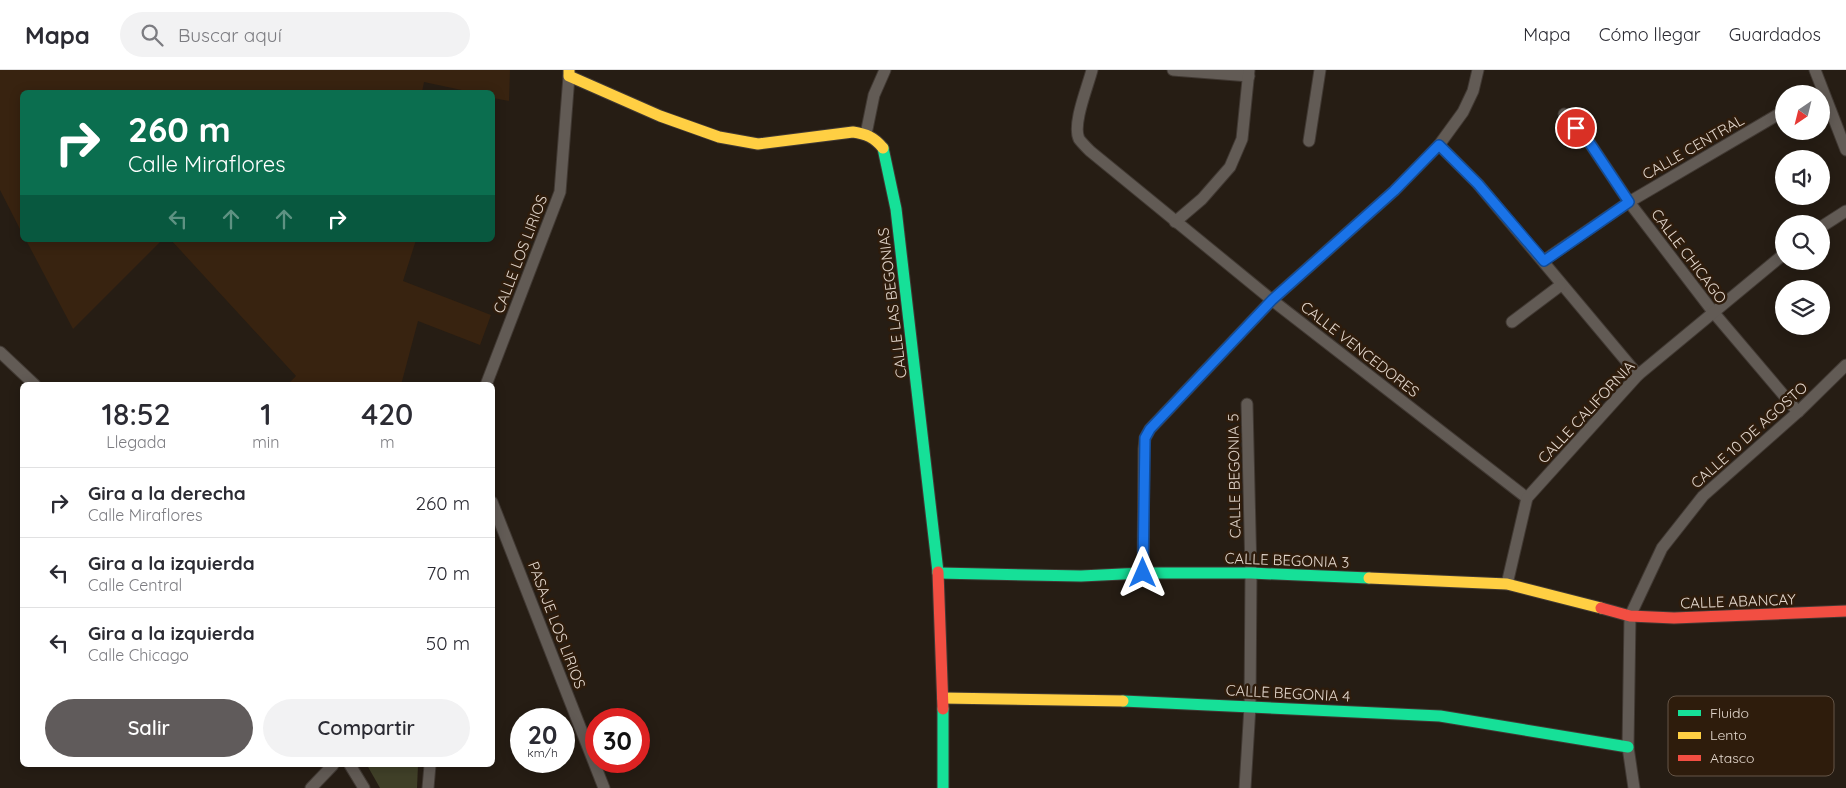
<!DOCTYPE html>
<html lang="es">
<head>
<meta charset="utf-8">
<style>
	:root { --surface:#fff; --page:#f2f2f3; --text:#2b2b33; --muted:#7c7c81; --line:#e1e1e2; --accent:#605b5b }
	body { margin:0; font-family:Quicksand,sans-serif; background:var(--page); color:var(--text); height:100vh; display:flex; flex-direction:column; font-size:19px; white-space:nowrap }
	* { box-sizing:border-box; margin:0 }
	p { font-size:16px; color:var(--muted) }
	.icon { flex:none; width:28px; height:28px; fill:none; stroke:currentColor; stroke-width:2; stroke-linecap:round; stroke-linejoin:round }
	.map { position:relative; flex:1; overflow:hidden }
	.details { position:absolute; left:20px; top:312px; width:475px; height:385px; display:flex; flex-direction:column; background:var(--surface); border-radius:8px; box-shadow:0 2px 12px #0003 }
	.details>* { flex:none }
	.banner { position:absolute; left:20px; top:20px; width:475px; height:152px; border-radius:8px; box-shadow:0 2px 12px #0003; background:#0b6e4f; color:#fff; overflow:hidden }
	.needle { width:32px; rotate:215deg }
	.buttons { position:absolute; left:1775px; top:15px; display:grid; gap:10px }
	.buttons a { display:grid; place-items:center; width:55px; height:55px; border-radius:50%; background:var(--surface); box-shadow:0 2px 12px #0003; font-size:25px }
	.speed { position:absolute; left:510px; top:638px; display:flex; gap:10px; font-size:25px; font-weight:700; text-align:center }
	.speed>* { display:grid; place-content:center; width:65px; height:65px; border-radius:50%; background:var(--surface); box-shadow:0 2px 12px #0003; line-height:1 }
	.speed small { font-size:12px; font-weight:400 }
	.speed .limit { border:8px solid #d22; background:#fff; color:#111 }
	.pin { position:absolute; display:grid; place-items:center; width:42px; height:42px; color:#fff; margin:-21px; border:2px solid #fff; border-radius:50%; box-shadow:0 1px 5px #0007 }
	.me { position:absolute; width:55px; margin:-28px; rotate:0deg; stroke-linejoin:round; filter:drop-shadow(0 0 4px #0008) }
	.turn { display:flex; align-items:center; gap:18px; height:105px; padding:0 25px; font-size:22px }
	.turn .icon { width:65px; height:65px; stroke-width:2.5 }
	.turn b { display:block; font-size:35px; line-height:42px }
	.lanes { display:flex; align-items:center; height:48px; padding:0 25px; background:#0003; justify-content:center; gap:25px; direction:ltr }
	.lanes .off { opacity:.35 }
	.eta { display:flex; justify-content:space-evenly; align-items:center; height:85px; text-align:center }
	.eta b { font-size:30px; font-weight:600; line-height:35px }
	.cta { display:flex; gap:10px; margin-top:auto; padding:10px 25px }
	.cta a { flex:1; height:58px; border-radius:30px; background:var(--accent); color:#fff; font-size:20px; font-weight:600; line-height:58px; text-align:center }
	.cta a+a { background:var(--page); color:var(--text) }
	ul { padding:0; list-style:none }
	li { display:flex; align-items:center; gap:15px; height:70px; padding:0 25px; border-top:1px solid var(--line) }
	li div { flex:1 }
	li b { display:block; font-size:19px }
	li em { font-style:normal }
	header { display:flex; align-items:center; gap:30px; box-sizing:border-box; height:70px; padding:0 25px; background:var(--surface); border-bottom:1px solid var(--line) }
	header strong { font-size:24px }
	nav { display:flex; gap:28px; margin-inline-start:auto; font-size:18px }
	.search { width:350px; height:45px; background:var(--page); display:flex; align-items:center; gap:12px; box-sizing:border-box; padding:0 18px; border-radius:28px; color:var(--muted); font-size:19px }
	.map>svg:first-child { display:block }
</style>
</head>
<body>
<header>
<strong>Mapa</strong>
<div class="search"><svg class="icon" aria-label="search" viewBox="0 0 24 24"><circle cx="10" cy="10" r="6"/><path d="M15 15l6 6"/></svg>Buscar aquí</div>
<nav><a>Mapa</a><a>Cómo llegar</a><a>Guardados</a></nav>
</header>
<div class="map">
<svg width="1846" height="718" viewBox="0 0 1846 718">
	<rect width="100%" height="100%" fill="#261d14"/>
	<g fill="#382310">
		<path d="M0 0H510L509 31 493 28 492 22H471L424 12 422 22H22V163L0 120Z"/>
		<path d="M26 170H162L73 259Z"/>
		<path d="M171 170H416L403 211 491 245 480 275 418 251 401 315H287L296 306Z"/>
	</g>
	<path fill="#404028" d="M367 695H418L417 718H380Z"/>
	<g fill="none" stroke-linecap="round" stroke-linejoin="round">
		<g stroke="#413933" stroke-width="13">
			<g id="street">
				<path d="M1092 0C1088 16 1072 54 1079 69 1082 73 1086 77 1090 81L1272 230 1527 428"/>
				<path d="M1173 0 1249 6"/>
				<path d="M1815 0 1846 80"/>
				<path d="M1564 44 1589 72 1629 132 1714 243 1798 342"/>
				<path d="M866 64 874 25 885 0"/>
				<path d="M1309 71 1320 0"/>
				<path d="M1439 75 1478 114 1638 305"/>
				<path d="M1175 152 1202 129 1230 97 1242 69 1249 0"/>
				<path d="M1821 157 1846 141"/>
				<path d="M1543 191 1629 132 1784 41"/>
				<path d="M1512 252 1561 215"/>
				<path d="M0 282 35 315"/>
				<path d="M486 315 560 122 569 6"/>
				<path d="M492 432 604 718"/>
				<path d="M1143 503 1144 379 1145 368 1150 359 1272 230 1394 121 1439 75 1463 42 1473 21 1478 0"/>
				<path d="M1507 514 1527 428 1638 305 1784 184"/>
				<path d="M350 695 364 718"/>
				<path d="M311 718 333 695"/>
				<path d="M428 718 430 695"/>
				<path d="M1245 718 1250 636 1251 503 1247 334"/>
				<path d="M1634 718 1628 677 1630 546 1662 478 1703 426 1798 342 1846 295"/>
			</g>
		</g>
		<g stroke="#413933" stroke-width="13">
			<g id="fast">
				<path d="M883 78 896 139 938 502"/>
				<path d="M938 503 1081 506 1143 503H1251L1369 508"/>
				<path d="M1123 631 1440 646 1628 677"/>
				<path d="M943 639V718"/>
			</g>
		</g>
		<g stroke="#413933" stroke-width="13">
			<g id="slow">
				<path d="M569 0V6L660 46 719 67 758 74 853 62C866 64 874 67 883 78"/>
				<path d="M1369 508 1507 514 1601 538"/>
				<path d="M943 628 1123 631"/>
			</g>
		</g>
		<g stroke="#413933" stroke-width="13">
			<g id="jam">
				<path d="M938 502 943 639"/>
				<path d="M1601 538 1630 546 1674 548 1846 541"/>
			</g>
		</g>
		<use href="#street" stroke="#625b55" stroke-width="11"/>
		<use href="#fast" stroke="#16e098" stroke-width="11"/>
		<use href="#slow" stroke="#ffcf43" stroke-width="11"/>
		<use href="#jam" stroke="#f24e42" stroke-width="11"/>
	</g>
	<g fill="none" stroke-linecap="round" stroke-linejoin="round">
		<g stroke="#114b97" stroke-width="12">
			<path id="route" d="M1143 503 1145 368 1150 359 1272 230 1394 121 1439 75 1478 114 1544 191 1629 132 1589 72 1576 58"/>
		</g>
		<use href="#route" stroke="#1a73e8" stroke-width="9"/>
	</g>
	<g text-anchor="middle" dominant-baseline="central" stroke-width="5" stroke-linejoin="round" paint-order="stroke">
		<g font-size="15" fill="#e3d7cd" stroke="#2e1c0c">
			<text transform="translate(1693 77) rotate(-30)">CALLE CENTRAL</text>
			<text transform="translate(520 184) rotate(-69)">CALLE LOS LIRIOS</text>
			<text transform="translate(1689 186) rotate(53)">CALLE CHICAGO</text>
			<text transform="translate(892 233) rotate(-97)">CALLE LAS BEGONIAS</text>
			<text transform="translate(1360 279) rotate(38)">CALLE VENCEDORES</text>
			<text transform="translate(1586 342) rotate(-47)">CALLE CALIFORNIA</text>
			<text transform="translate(1749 365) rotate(-42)">CALLE 10 DE AGOSTO</text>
			<text transform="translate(1234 406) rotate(-91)">CALLE BEGONIA 5</text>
			<text transform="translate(1287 490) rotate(2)">CALLE BEGONIA 3</text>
			<text transform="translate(1738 531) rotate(-2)">CALLE ABANCAY</text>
			<text transform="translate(557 555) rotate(69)">PASAJE LOS LIRIOS</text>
			<text transform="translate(1288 623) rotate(3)">CALLE BEGONIA 4</text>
		</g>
	</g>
	<rect x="1668" y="626" width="166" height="80" rx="8" fill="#2e1c0c" stroke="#645446" stroke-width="1"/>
	<rect x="1678" y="640" width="23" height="6" fill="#16e098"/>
	<rect x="1678" y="662" width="23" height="7" fill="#ffcf43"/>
	<rect x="1678" y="685" width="23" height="6" fill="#f24e42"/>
	<g font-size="14" fill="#e3d7cd">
		<text x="1710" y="648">Fluido</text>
		<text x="1710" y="670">Lento</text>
		<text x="1710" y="693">Atasco</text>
	</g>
</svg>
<div class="buttons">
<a><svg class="needle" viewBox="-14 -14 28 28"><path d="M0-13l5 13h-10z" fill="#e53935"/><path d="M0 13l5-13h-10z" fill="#7c7c81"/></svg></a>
<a><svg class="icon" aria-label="sound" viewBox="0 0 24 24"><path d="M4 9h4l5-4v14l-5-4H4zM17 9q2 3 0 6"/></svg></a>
<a><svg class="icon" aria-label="search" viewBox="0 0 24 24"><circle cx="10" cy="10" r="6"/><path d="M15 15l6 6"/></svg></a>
<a><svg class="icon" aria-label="layers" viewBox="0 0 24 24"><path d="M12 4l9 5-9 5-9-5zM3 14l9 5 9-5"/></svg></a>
</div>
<div class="speed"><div>20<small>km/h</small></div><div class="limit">30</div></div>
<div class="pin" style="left:1576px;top:58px;background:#d93025"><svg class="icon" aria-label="arrive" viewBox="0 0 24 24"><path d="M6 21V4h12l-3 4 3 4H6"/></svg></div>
<svg class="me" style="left:1143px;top:503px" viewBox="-20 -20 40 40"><path d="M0-17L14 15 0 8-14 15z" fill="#1a73e8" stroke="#fff" stroke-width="4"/></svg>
<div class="banner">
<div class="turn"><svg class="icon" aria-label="right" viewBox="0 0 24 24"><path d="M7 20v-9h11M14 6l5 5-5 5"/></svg><div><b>260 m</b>Calle Miraflores</div></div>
<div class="lanes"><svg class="icon off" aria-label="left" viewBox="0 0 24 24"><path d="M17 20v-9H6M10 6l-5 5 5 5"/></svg><svg class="icon off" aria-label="ahead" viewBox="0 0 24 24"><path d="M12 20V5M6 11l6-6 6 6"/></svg><svg class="icon off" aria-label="ahead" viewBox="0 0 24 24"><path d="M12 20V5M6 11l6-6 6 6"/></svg><svg class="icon" aria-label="right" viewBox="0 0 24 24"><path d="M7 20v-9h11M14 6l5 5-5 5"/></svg></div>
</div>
<section class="details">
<div class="eta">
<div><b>18:52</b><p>Llegada</p></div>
<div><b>1</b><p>min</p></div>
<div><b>420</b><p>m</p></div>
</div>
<ul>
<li><svg class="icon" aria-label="right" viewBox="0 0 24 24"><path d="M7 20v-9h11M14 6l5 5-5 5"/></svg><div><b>Gira a la derecha</b><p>Calle Miraflores</p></div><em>260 m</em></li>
<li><svg class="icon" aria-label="left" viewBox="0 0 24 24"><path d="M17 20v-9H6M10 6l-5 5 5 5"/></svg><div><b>Gira a la izquierda</b><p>Calle Central</p></div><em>70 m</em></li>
<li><svg class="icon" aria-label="left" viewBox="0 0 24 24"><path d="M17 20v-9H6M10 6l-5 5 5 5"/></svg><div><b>Gira a la izquierda</b><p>Calle Chicago</p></div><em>50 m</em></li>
</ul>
<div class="cta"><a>Salir</a><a>Compartir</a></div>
</section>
</div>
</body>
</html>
